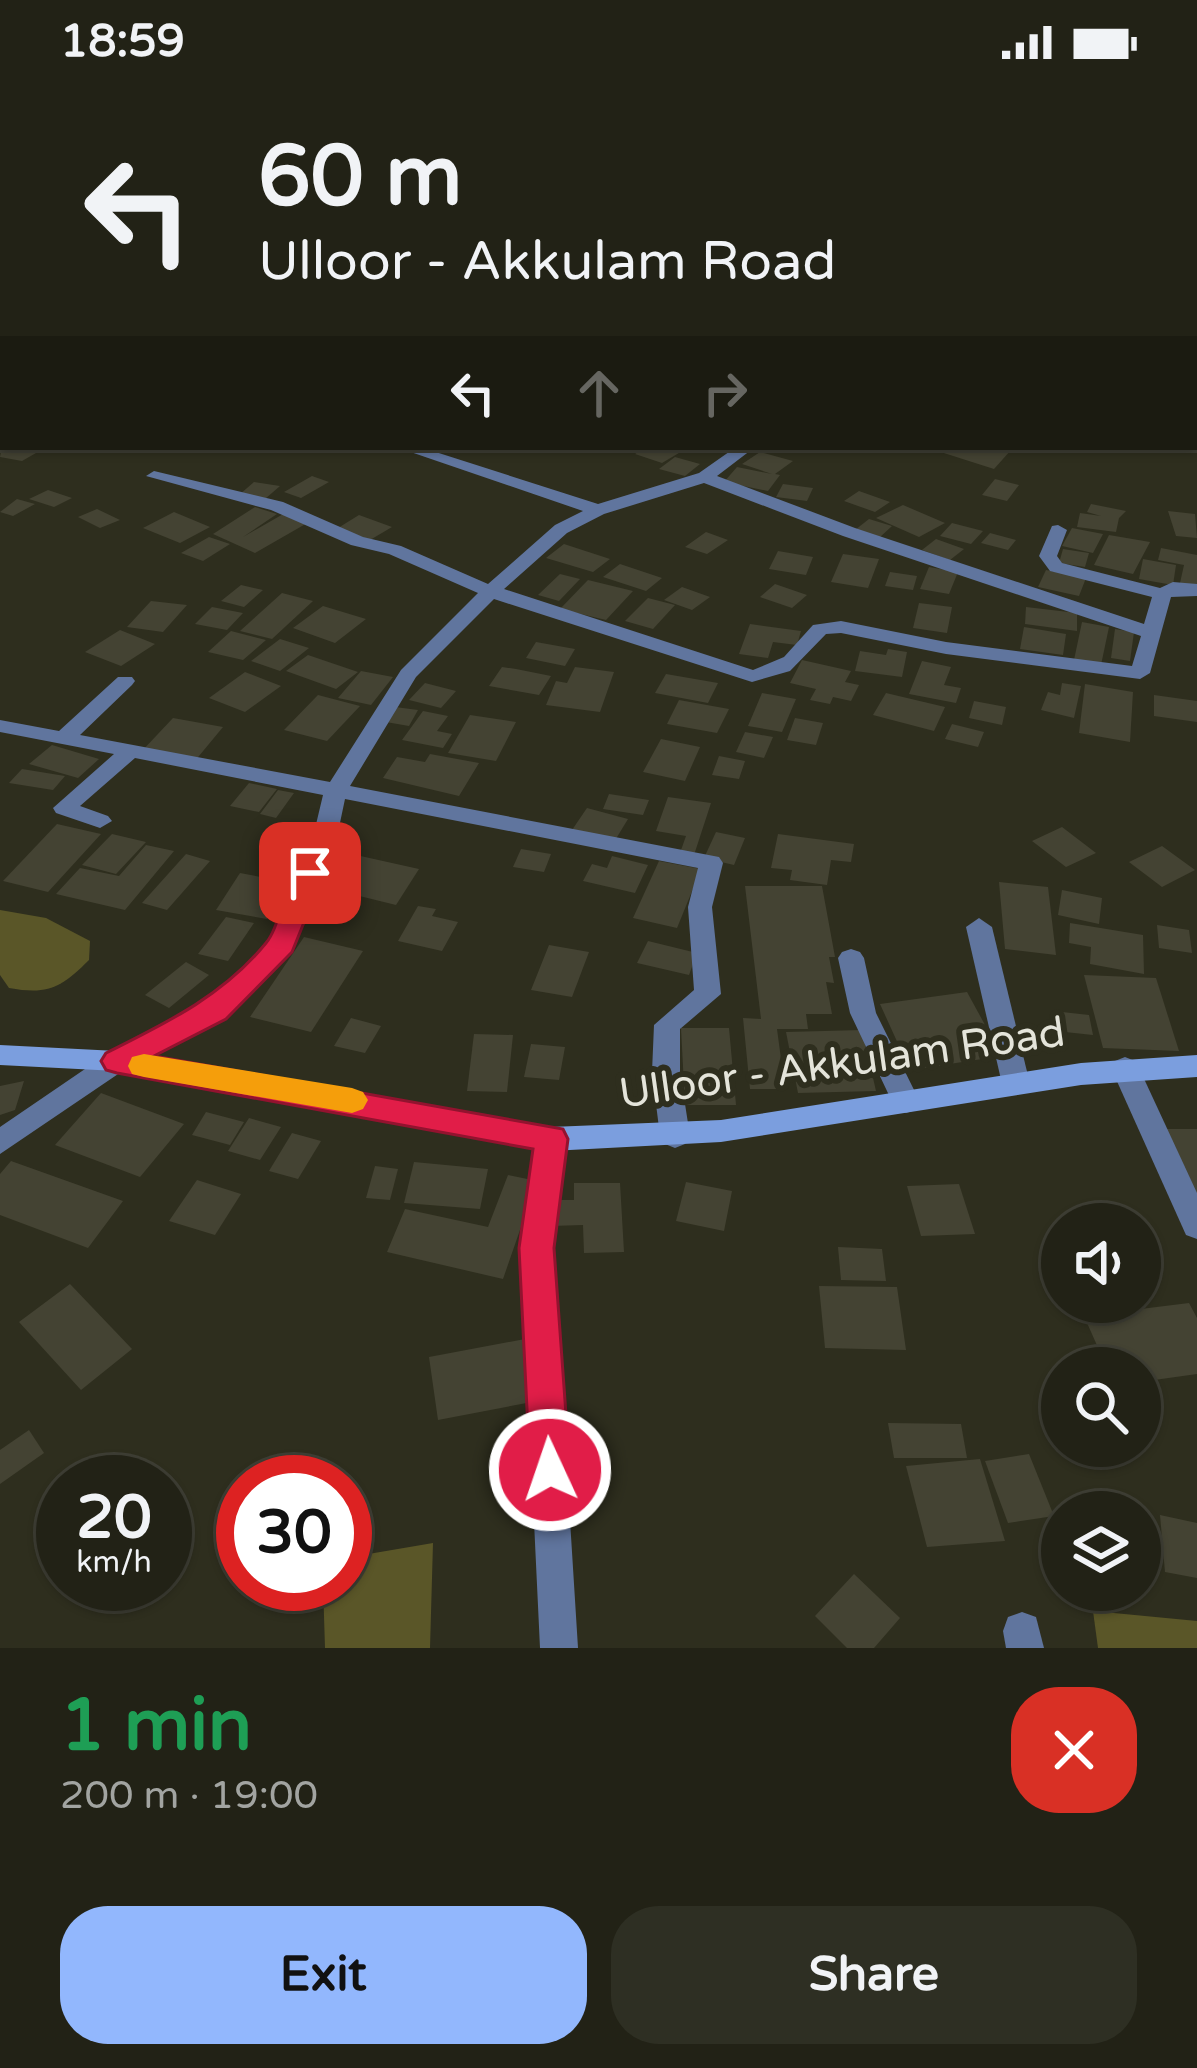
<!DOCTYPE html>
<html lang="en">
<head>
<meta charset="utf-8">
<style>
	:root { --surface:#222216; --page:#2e2f23; --text:#f1f3f6; --muted:#a2a4a1; --line:#3f3f35; --accent:#92b7fd }
	body { margin:0; font-family:"Varela Round",sans-serif; background:var(--page); color:var(--text); height:100vh; display:flex; flex-direction:column; font-size:45px; white-space:nowrap }
	* { box-sizing:border-box; margin:0 }
	p { font-size:39px; color:var(--muted) }
	.icon { flex:none; width:66px; height:66px; fill:none; stroke:currentColor; stroke-width:2; stroke-linecap:round; stroke-linejoin:round }
	.map { position:relative; height:1564px; overflow:hidden }
	.details { display:flex; flex-direction:column; background:var(--surface); flex:1 }
	.details>* { flex:none }
	.hud { position:absolute; left:0px; top:0px; width:1197px; height:366px; box-shadow:0 3px 9px #0004,0 0 0 3px var(--line); background:#222216; color:var(--text); overflow:hidden }
	.fabs { position:absolute; left:1041px; top:1119px; display:grid; gap:24px }
	.fabs a { display:grid; place-items:center; width:120px; height:120px; border-radius:50%; background:var(--surface); box-shadow:0 3px 9px #0004,0 0 0 3px var(--line); font-size:60px }
	.speed { position:absolute; left:36px; top:1371px; display:flex; gap:24px; font-size:60px; font-weight:700; text-align:center }
	.speed>* { display:grid; place-content:center; width:156px; height:156px; border-radius:50%; background:var(--surface); box-shadow:0 3px 9px #0004,0 0 0 3px var(--line); line-height:1 }
	.speed small { font-size:30px; font-weight:400 }
	.speed .limit { border:18px solid #d22; background:#fff; color:#111 }
	.pin { position:absolute; display:grid; place-items:center; width:102px; height:102px; color:#fff; margin:-51px; border-radius:24px; box-shadow:0 6px 18px #0006 }
	.me { position:absolute; width:132px; margin:-66px; rotate:357deg; stroke-linejoin:round; filter:drop-shadow(0 0 9px #0008) }
	.turn { display:flex; align-items:center; gap:42px; height:252px; padding:0 60px; font-size:54px }
	.turn .icon { width:156px; height:156px; stroke-width:2.5 }
	.turn b { display:block; font-size:84px; line-height:102px }
	.lanes { display:flex; align-items:center; height:114px; padding:0 60px; background:#0003; justify-content:center; gap:60px; direction:ltr }
	.lanes .off { opacity:.35 }
	.round { display:grid; place-items:center; flex:none; width:126px; height:126px; border-radius:48px; background:var(--page) }
	.summary { display:flex; align-items:center; justify-content:space-between; height:204px; padding:0 60px }
	h1 { font-size:72px; font-weight:700; line-height:90px; color:#1e9e55 }
	.primary-button { display:flex; gap:24px; margin-top:auto; padding:24px 60px }
	.primary-button a { flex:1; height:138px; border-radius:48px; background:var(--accent); color:#111; font-size:48px; font-weight:700; line-height:138px; text-align:center }
	.primary-button a+a { background:var(--page); color:var(--text) }
	.status { display:flex; justify-content:space-between; align-items:center; height:84px; padding:0 60px; background:var(--surface); direction:ltr }
	.status svg { height:33px; fill:currentColor }
	.map>svg:first-child { display:block }
</style>
</head>
<body>
<div class="status"><b>18:59</b><svg viewBox="0 0 49 12"><path d="M0 12V9h3v3zM5 12V6h3v6zM10 12V3h3v9zM15 12V0h3v12zM26 1h20v11H26zM47 4h2v5h-2z"/></svg></div>
<div class="map">
<svg width="1197" height="1564" viewBox="0 0 1197 1564">
	<rect width="100%" height="100%" fill="#2e2e1e"/>
	<g fill="#5a5628">
		<path d="M0 826 46 834 90 857 89 876C61 904 48 911 9 904L0 891Z"/>
		<path d="M433 1459 430 1564H325L323 1500H345V1474Z"/>
		<path d="M1093 1527 1197 1537V1564H1098Z"/>
	</g>
	<g fill="#444333">
		<path d="M2 363H8L36 369 22 377 0 373Z"/>
		<path d="M647 363H689L662 379 635 370Z"/>
		<path d="M925 363H1000L1011 366 994 385Z"/>
		<path d="M760 368 793 377 775 390 780 391 768 407 724 398 737 383 772 390 742 380Z"/>
		<path d="M675 373 700 380 685 392 659 385Z"/>
		<path d="M312 392 329 398 301 414 284 408Z"/>
		<path d="M995 395 1019 401 1007 417 982 411Z"/>
		<path d="M254 398 280 402 265 415 239 411Z"/>
		<path d="M783 400 813 404 807 417 776 413Z"/>
		<path d="M48 406 72 414 54 423 29 415Z"/>
		<path d="M859 407 890 418 875 428 844 417Z"/>
		<path d="M17 415 35 420 13 432 0 428Z"/>
		<path d="M1091 420 1126 427 1119 434 1116 448 1077 443 1080 429 1101 432 1087 428Z"/>
		<path d="M903 421 945 439 919 453 876 434Z"/>
		<path d="M255 423 277 430 243 453 285 429 309 438 255 469 213 450Z"/>
		<path d="M97 425 120 436 100 444 78 433Z"/>
		<path d="M1168 427 1195 430 1197 454 1176 452Z"/>
		<path d="M174 428 210 443 180 459 143 444Z"/>
		<path d="M359 431 392 443 370 456 338 444Z"/>
		<path d="M869 435 892 442 879 454 855 446Z"/>
		<path d="M952 439 983 447 971 460 940 452Z"/>
		<path d="M1072 444 1103 450 1093 469 1062 462Z"/>
		<path d="M706 448 728 456 707 470 685 463Z"/>
		<path d="M990 449 1016 456 1008 466 981 459Z"/>
		<path d="M1109 451 1150 458 1133 490 1094 481Z"/>
		<path d="M209 453 230 460 203 477 181 469Z"/>
		<path d="M936 455 964 465 950 476 922 466Z"/>
		<path d="M564 460 610 475 593 488 546 474Z"/>
		<path d="M1161 464 1197 471V502L1180 499 1184 481 1158 476Z"/>
		<path d="M1063 465 1089 469 1085 483 1059 479Z"/>
		<path d="M778 467 813 473 806 491 769 485Z"/>
		<path d="M843 470 879 475 868 504 831 498Z"/>
		<path d="M1143 475 1176 481 1173 501 1139 495Z"/>
		<path d="M620 480 662 494 646 507 603 493Z"/>
		<path d="M929 483 958 488 949 510 920 505Z"/>
		<path d="M1046 486 1086 494 1079 512 1038 503Z"/>
		<path d="M890 488 917 492 913 506 885 502Z"/>
		<path d="M560 490 580 495 559 517 538 511Z"/>
		<path d="M588 496 633 507 606 536 560 525Z"/>
		<path d="M775 500 807 511 792 524 760 513Z"/>
		<path d="M241 501 263 506 244 523 221 517Z"/>
		<path d="M682 503 710 513 692 526 664 516Z"/>
		<path d="M282 509 313 517 272 555 240 547Z"/>
		<path d="M648 514 675 521 653 545 625 537Z"/>
		<path d="M151 517 187 521 163 548 127 543Z"/>
		<path d="M919 519 952 523 947 549 913 544Z"/>
		<path d="M323 522 366 535 335 559 293 544Z"/>
		<path d="M212 523 243 529 227 546 195 540Z"/>
		<path d="M1026 523 1077 529V547L1025 540Z"/>
		<path d="M1082 538 1109 543 1101 581 1074 576Z"/>
		<path d="M750 540 801 547 797 561 773 558 768 574 739 570Z"/>
		<path d="M1024 543 1066 550 1063 571 1020 565Z"/>
		<path d="M1115 545 1134 548 1130 577 1111 574Z"/>
		<path d="M120 546 155 560 121 582 85 568Z"/>
		<path d="M231 547 266 556 243 576 208 568Z"/>
		<path d="M280 555 309 564 280 587 251 577Z"/>
		<path d="M536 558 575 565 565 582 526 574Z"/>
		<path d="M888 565 907 568 902 593 855 587 860 567 886 571Z"/>
		<path d="M308 571 358 588 336 605 286 587Z"/>
		<path d="M802 576 851 587 845 598 859 601 851 617 833 613 830 620 810 616 816 605 790 599Z"/>
		<path d="M922 577 951 583 944 601 961 604 956 619 909 610Z"/>
		<path d="M502 583 516 585 551 592 539 611 489 602Z"/>
		<path d="M575 583 614 588 600 628 546 621 556 597 567 599Z"/>
		<path d="M361 587 393 593 371 621 338 614Z"/>
		<path d="M245 588 281 602 245 628 209 614Z"/>
		<path d="M666 590 718 599 708 619 655 609Z"/>
		<path d="M425 599 456 607 441 624 409 616Z"/>
		<path d="M1062 599 1081 602 1074 634 1041 626 1048 608 1060 611Z"/>
		<path d="M1085 600 1133 608 1130 658 1079 649Z"/>
		<path d="M762 609 796 615 782 648 748 642Z"/>
		<path d="M886 609 945 623 934 647 873 631Z"/>
		<path d="M318 611 360 622 327 657 284 646Z"/>
		<path d="M1154 611 1197 617V638L1154 632Z"/>
		<path d="M679 616 729 625 717 649 667 640Z"/>
		<path d="M974 617 1006 623 1002 641 969 634Z"/>
		<path d="M395 623 418 626 409 642 386 638Z"/>
		<path d="M423 627 448 632 437 647 452 650 443 664 402 656Z"/>
		<path d="M470 631 516 638 496 677 448 669Z"/>
		<path d="M173 634 223 643 194 678 141 668Z"/>
		<path d="M795 634 823 639 816 661 787 656Z"/>
		<path d="M952 640 984 648 978 663 945 655Z"/>
		<path d="M745 648 773 653 764 674 736 668Z"/>
		<path d="M661 655 700 663 685 697 643 688Z"/>
		<path d="M52 661 99 675 78 694 29 680Z"/>
		<path d="M430 670 479 679 459 712 383 694 397 673 425 678Z"/>
		<path d="M719 672 745 677 739 695 712 691Z"/>
		<path d="M22 685 65 692 53 706 9 699Z"/>
		<path d="M249 699 277 705 259 728 230 722Z"/>
		<path d="M278 706 294 709 276 734 260 730Z"/>
		<path d="M609 710 649 716 643 731 603 725Z"/>
		<path d="M668 713 711 719 694 771 680 769 686 752 656 747Z"/>
		<path d="M587 724 628 735 614 758 572 746Z"/>
		<path d="M57 740 101 750 48 808 3 797Z"/>
		<path d="M1062 743 1096 769 1066 783 1032 757Z"/>
		<path d="M716 748 745 754 734 781 704 774Z"/>
		<path d="M112 750 146 758 116 790 82 781Z"/>
		<path d="M778 750 854 760 851 778 831 776 827 801 790 796 792 786 771 784Z"/>
		<path d="M146 761 174 767 125 826 56 810 80 784 119 792Z"/>
		<path d="M1162 762 1195 786 1162 803 1129 778Z"/>
		<path d="M521 765 551 770 544 788 513 783Z"/>
		<path d="M347 769 419 785 396 821 323 803Z"/>
		<path d="M186 770 210 777 167 826 142 819Z"/>
		<path d="M612 772 648 781 635 809 583 797 592 780 607 784Z"/>
		<path d="M659 777 701 785 677 844 633 834Z"/>
		<path d="M240 789 293 799 267 835 216 826Z"/>
		<path d="M999 798 1048 803 1056 871 1005 865Z"/>
		<path d="M745 802H822L835 873H829L834 899 826 898 832 930H806L808 945H777L785 1005H750L743 934 761 935Z"/>
		<path d="M1062 806 1102 814 1099 840 1058 831Z"/>
		<path d="M418 822 436 825 432 832 458 838 442 867 398 857Z"/>
		<path d="M226 833 254 839 228 877 198 870Z"/>
		<path d="M1070 839 1143 851 1144 890 1090 880 1091 863 1069 859Z"/>
		<path d="M1157 841 1189 846 1192 869 1159 864Z"/>
		<path d="M304 853 363 867 311 948 250 933Z"/>
		<path d="M648 857 697 869 689 891 637 879Z"/>
		<path d="M549 861 589 868 572 913 531 906Z"/>
		<path d="M186 878 209 891 169 924 145 911Z"/>
		<path d="M1084 891 1156 894 1179 967 1103 964Z"/>
		<path d="M967 908 1002 972 910 986 880 920Z"/>
		<path d="M1062 928 1089 931 1093 951 1065 948Z"/>
		<path d="M351 934 381 942 365 969 334 962Z"/>
		<path d="M681 944H729L736 1021H685Z"/>
		<path d="M862 946 876 1007 798 1009 786 948Z"/>
		<path d="M474 950 513 951 507 1008 467 1007Z"/>
		<path d="M531 960 565 963 559 996 524 993Z"/>
		<path d="M24 997 15 1026 0 1031V1002Z"/>
		<path d="M101 1009 184 1040 140 1093 55 1061Z"/>
		<path d="M206 1028 244 1038 230 1061 192 1051Z"/>
		<path d="M249 1034 281 1043 260 1076 228 1067Z"/>
		<path d="M1166 1045H1197V1127Z"/>
		<path d="M292 1049 321 1057 298 1095 269 1087Z"/>
		<path d="M11 1077 123 1117 88 1164 0 1131V1090Z"/>
		<path d="M414 1078 488 1085 480 1125 404 1119Z"/>
		<path d="M375 1082 398 1085 390 1116 366 1114Z"/>
		<path d="M508 1091 537 1097 503 1195 387 1168 405 1125 488 1143Z"/>
		<path d="M197 1096 241 1110 215 1151 169 1137Z"/>
		<path d="M686 1098 732 1107 724 1147 676 1137Z"/>
		<path d="M574 1099H620L624 1168 584 1169 583 1141 551 1142 550 1116H574Z"/>
		<path d="M959 1100 975 1150 921 1152 907 1102Z"/>
		<path d="M838 1163 882 1165 886 1197 841 1196Z"/>
		<path d="M70 1200 132 1265 81 1306 19 1238Z"/>
		<path d="M819 1202 897 1203 906 1266 825 1264Z"/>
		<path d="M1189 1219 1197 1234V1290L1140 1298V1284H1107L1084 1232Z"/>
		<path d="M525 1255 537 1317 438 1336 429 1273Z"/>
		<path d="M888 1339 961 1340 967 1374H894Z"/>
		<path d="M29 1346 44 1369 0 1400V1366Z"/>
		<path d="M1029 1370 1054 1432 1008 1439 985 1377Z"/>
		<path d="M980 1375 1005 1457 927 1463 906 1382Z"/>
		<path d="M1160 1431 1197 1439V1494L1165 1488Z"/>
		<path d="M854 1490 900 1534 874 1564H847L815 1532Z"/>
	</g>
	<g fill="none" stroke-linecap="round" stroke-linejoin="round">
		<g fill="#60759e" fill-rule="evenodd">
			<path d="M0 219 3 220V227L0 226Z"/>
			<rect x="0" y="273" width="3" height="12"/>
		</g>
		<g fill="#60759e" fill-rule="evenodd">
			<path d="M401 0H411L414 3H404Z"/>
			<path d="M1189 0H1197V6L1194 7Z"/>
			<rect x="0" y="33" width="3" height="6"/>
			<rect x="0" y="54" width="3" height="6"/>
			<rect x="0" y="76" width="3" height="6"/>
			<rect x="1194" y="95" width="3" height="6"/>
			<path d="M0 97H3L0 107Z"/>
			<rect x="0" y="144" width="3" height="8"/>
			<path d="M1194 208 1197 209V217L1194 216Z"/>
			<path d="M396 363H420L598 420 699 389 736 363H755L717 392 855 444 1144 540 1152 513 1050 487 1039 472 1052 442 1058 441 1067 446 1057 472 1062 479 1160 504 1173 498 1197 500V512L1171 513 1150 589 1140 595 946 570 841 549 826 550 790 587 752 598 494 515 416 593 350 702 719 773 723 779 712 823 721 910 680 945V988L690 1052 685 1060 675 1064 665 1060 660 1052 652 988 654 941 694 906 688 823 698 784 345 715 337 753 291 867 224 934 127 984 0 1070V1043L107 970 206 920 271 857 313 753 323 711 135 674 80 722 108 732 112 737 100 744 56 729 53 724 114 670 0 648V636L59 647 118 593H132L135 597 132 601 80 651 330 698 401 586 478 509 389 470 351 461 271 426 146 392 154 387 283 418 363 453 401 462 488 500 555 441 583 427ZM704 399 843 452 1141 552 1132 582 946 558 841 537 813 541 784 573 753 586 504 505 567 449 604 430Z"/>
			<path d="M979 834 992 843 1030 1000 1026 1008 1016 1011 1006 1008 1002 1000 966 843Z"/>
			<path d="M851 865 860 868 864 874 876 929 920 1018 916 1026 906 1029 896 1026 850 929 838 874 842 868Z"/>
			<path d="M1125 973 1135 977 1139 984 1197 1109V1155L1186 1151 1111 984 1115 977Z"/>
			<path d="M551 1043 561 1047 566 1055 553 1164 578 1564H540L521 1164 536 1055 541 1047Z"/>
			<path d="M1022 1528 1036 1533 1044 1564H1006L1003 1547 1008 1533Z"/>
		</g>
		<g fill="#7b9ede" fill-rule="evenodd">
			<path d="M717 0 713 3H701L705 0Z"/>
			<path d="M0 961 117 967 551 1043 721 1036 1081 979 1197 971V993L1081 1001 721 1058 551 1067 117 987 0 981Z"/>
		</g>
	</g>
	<path fill="#e11d48" stroke="#92132f" stroke-width="3" d="M310 780 324 789 292 868 226 935 154 972 563 1045 568 1055 554 1164 570 1386 564 1400 550 1406 536 1400 530 1386 519 1164 533 1065 117 989 106 986 101 977 106 969C166 939 223 912 266 859 283 839 283 788 310 780Z"/>
	<path fill="#f59e0b" d="M144 970 352 1004 363 1008 368 1016 363 1025 352 1029 144 993 132 990 128 982 132 973Z"/>
	<g text-anchor="middle" dominant-baseline="central" stroke-width="12" stroke-linejoin="round" paint-order="stroke">
		<g font-size="42" fill="#e4e4da" stroke="#2e2e1e">
			<text transform="translate(842 979) rotate(-8)">Ulloor - Akkulam Road</text>
		</g>
	</g>
</svg>
<div class="fabs">
<a><svg class="icon" aria-label="sound" viewBox="0 0 24 24"><path d="M4 9h4l5-4v14l-5-4H4zM17 9q2 3 0 6"/></svg></a>
<a><svg class="icon" aria-label="search" viewBox="0 0 24 24"><circle cx="10" cy="10" r="6"/><path d="M15 15l6 6"/></svg></a>
<a><svg class="icon" aria-label="layers" viewBox="0 0 24 24"><path d="M12 4l9 5-9 5-9-5zM3 14l9 5 9-5"/></svg></a>
</div>
<div class="speed"><div>20<small>km/h</small></div><div class="limit">30</div></div>
<div class="pin" style="left:310px;top:789px;background:#d93025"><svg class="icon" aria-label="arrive" viewBox="0 0 24 24"><path d="M6 21V4h12l-3 4 3 4H6"/></svg></div>
<svg class="me" style="left:550px;top:1386px" viewBox="-20 -20 40 40"><circle r="17" fill="#e11d48" stroke="#fff" stroke-width="3"/><path d="M0-11L8 9 0 5-8 9z" fill="#fff"/></svg>
<div class="hud">
<div class="turn"><svg class="icon" aria-label="left" viewBox="0 0 24 24"><path d="M17 20v-9H6M10 6l-5 5 5 5"/></svg><div><b>60 m</b>Ulloor - Akkulam Road</div></div>
<div class="lanes"><svg class="icon" aria-label="left" viewBox="0 0 24 24"><path d="M17 20v-9H6M10 6l-5 5 5 5"/></svg><svg class="icon off" aria-label="ahead" viewBox="0 0 24 24"><path d="M12 20V5M6 11l6-6 6 6"/></svg><svg class="icon off" aria-label="right" viewBox="0 0 24 24"><path d="M7 20v-9h11M14 6l5 5-5 5"/></svg></div>
</div>
</div>
<section class="details">
<div class="summary"><div><h1>1 min</h1><p>200 m · 19:00</p></div><a class="round" style="background:#d93025;color:#fff"><svg class="icon" aria-label="close" viewBox="0 0 24 24"><path d="M6 6l12 12M18 6L6 18"/></svg></a></div>
<div class="primary-button"><a>Exit</a><a>Share</a></div>
</section>
</body>
</html>
